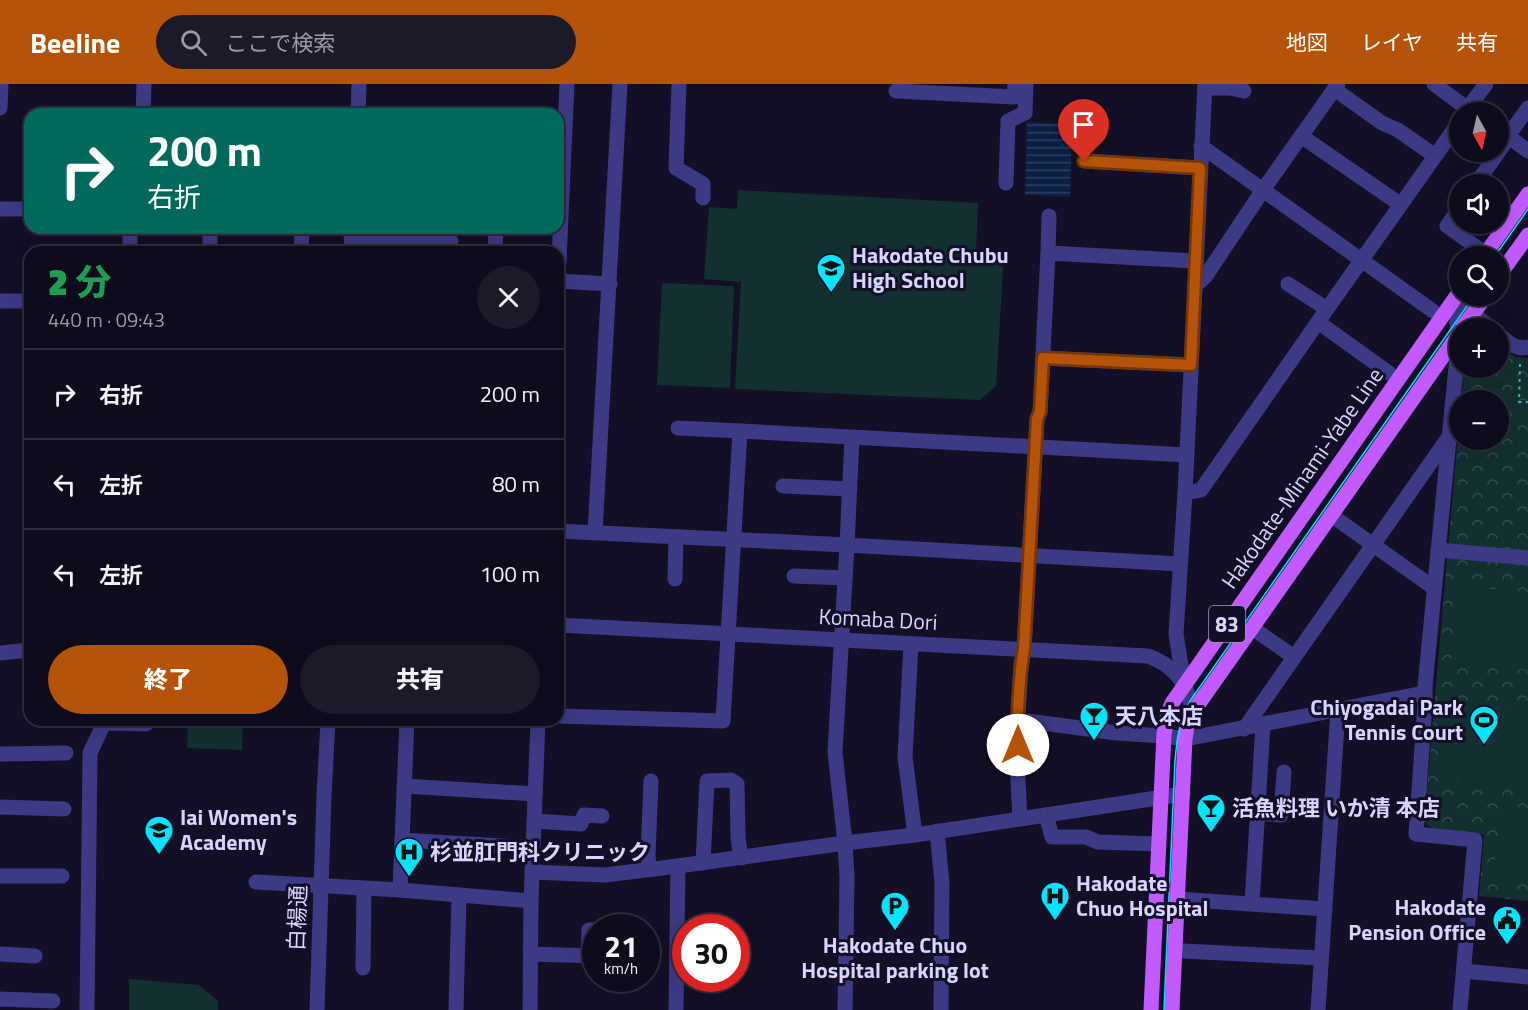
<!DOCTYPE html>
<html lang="ja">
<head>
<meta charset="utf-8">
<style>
	:root { --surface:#0e0b1c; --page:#1c1929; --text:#f1f3f6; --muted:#9b9ba3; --line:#2e2b3b; --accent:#b45309 }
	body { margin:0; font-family:"Titillium Web","Noto Sans JP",sans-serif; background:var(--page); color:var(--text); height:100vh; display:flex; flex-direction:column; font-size:22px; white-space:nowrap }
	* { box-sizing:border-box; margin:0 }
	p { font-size:20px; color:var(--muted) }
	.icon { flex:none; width:33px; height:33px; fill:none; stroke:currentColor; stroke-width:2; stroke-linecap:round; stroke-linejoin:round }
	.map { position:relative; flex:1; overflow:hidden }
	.side { position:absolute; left:24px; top:162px; width:540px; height:480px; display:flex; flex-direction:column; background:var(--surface); border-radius:18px; box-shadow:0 6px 24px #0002,0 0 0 2px var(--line) }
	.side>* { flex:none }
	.hud { position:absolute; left:24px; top:24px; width:540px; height:126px; border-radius:18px; box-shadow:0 6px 24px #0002,0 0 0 2px var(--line); background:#00695c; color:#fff; overflow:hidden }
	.needle { width:39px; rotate:172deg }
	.fabs { position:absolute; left:1449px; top:18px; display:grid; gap:12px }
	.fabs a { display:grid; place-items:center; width:60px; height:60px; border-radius:50%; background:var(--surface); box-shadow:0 6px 24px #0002,0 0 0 2px var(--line); font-size:30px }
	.speed { position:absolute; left:582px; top:830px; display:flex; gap:12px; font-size:30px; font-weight:700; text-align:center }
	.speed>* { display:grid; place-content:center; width:78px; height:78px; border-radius:50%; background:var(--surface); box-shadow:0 6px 24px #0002,0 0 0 2px var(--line); line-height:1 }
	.speed small { font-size:15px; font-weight:400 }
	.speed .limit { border:9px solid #d22; background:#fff; color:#111 }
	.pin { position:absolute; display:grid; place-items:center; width:51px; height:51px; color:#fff; margin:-62px -26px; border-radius:50% 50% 50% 0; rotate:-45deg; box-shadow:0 0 6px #0007 }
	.pin .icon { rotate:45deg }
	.me { position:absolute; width:66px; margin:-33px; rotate:0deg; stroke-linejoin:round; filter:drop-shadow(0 0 4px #0008) }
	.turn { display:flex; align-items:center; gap:21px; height:126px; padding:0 24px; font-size:27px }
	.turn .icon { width:78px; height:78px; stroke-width:2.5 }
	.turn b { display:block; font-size:42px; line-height:51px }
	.round { display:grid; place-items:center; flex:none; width:63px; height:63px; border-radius:32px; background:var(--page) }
	.headline { display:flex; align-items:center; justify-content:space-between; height:102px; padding:0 24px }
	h1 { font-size:36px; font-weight:800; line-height:45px; color:#1e9e55 }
	.action { display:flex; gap:12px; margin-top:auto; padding:12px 24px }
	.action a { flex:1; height:69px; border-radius:36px; background:var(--accent); color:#fff; font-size:24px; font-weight:800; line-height:69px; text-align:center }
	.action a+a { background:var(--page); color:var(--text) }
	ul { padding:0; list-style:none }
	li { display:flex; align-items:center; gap:18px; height:90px; padding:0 24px; border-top:2px solid var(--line) }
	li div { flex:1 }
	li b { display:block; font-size:22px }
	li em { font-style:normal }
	header { display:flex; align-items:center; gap:36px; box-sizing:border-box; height:84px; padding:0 30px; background:var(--accent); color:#fff }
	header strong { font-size:28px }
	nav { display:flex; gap:33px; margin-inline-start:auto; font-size:21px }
	.search { width:420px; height:54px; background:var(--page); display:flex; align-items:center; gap:15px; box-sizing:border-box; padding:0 21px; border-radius:33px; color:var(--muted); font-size:22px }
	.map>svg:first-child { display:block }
</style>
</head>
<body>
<header>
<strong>Beeline</strong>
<div class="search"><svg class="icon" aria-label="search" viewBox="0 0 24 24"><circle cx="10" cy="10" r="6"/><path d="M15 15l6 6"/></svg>ここで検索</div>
<nav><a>地図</a><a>レイヤ</a><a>共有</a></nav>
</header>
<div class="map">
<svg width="1528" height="926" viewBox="0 0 1528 926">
	<defs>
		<pattern id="park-crowns" width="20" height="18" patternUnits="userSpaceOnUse" patternTransform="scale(1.5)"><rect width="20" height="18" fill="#12302f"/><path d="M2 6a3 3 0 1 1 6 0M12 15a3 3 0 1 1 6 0" fill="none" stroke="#344d4e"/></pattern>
		<pattern id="water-rules" width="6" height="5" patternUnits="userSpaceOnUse" patternTransform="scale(1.5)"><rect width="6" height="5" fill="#0a1f44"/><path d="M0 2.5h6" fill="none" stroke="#2d3f60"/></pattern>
	</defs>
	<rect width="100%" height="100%" fill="#130f26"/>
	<path fill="url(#park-crowns)" d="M1499 261 1515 273 1528 274V817L1479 812 1484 751 1432 744 1424 738 1459 339 1460 356H1498V316H1461L1464 284H1498Z"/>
	<g fill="#12302f">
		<path d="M738 106 978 119 976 168 1004 170 996 302 980 316 735 305 741 198 704 195 709 123 737 125Z"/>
		<path d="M662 199 734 202 730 304 657 301Z"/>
		<path d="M1457 502 1528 508V586L1451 580Z"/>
		<path d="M1444 619 1528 627V704L1437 694Z"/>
		<path d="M188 636H243L242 666 187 664Z"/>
		<path d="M1501 721 1528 724V800L1493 796Z"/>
		<path d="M129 895 199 901 218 917V926H129Z"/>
	</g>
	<path fill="url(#water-rules)" d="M1027 38 1072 40 1070 113 1025 111Z"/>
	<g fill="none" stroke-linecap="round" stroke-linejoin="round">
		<path stroke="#2fb8b0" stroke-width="2" stroke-dasharray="3 4.5" stroke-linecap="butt" d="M1520 280 1519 318H1528"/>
		<g stroke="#3d3a85" stroke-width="15">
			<path d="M679 0 676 84 703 100V114"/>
			<path d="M1434 0 1461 20"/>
			<path d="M1205 4H1230L1244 7"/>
			<path d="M1334 5 1382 39 1398 46 1428 67"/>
			<path d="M896 7 1014 13 1015 0"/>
			<path d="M0 24 1 0"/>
			<path d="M1465 28 1486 0"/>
			<path d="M143 30 144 0"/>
			<path d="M358 30 359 0"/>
			<path d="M1498 45 1528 67"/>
			<path d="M1301 52 1394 116"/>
			<path d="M1508 52 1528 24"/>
			<path d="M1201 62 1433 227"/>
			<path d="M1084 77 1200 84"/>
			<path d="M1006 99 1008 37 1025 29 1026 0"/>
			<path d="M1476 100 1509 53"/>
			<path d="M1460 124 1447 142 1479 165"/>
			<path d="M0 125H30"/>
			<path d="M351 153 451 157"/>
			<path d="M130 168V144"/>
			<path d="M210 168V144"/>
			<path d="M301 168 302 144"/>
			<path d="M351 168 352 144"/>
			<path d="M495 168 496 144"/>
			<path d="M1048 169 1049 132"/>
			<path d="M558 197 610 200"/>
			<path d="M558 198 567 0"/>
			<path d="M1288 200 1321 221"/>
			<path d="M1195 202 1205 193 1263 106 1338 0"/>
			<path d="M1455 215 1458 249 1457 273 1425 602V620L1416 750 1475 756 1460 926"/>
			<path d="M0 217H30"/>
			<path d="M1464 222 1491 244"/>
			<path d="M1318 238 1389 289"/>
			<path d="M1498 250C1508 258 1515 266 1528 263"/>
			<path d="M1043 274 1191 281"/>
			<path d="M678 344 740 347"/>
			<path d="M783 402 850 405"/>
			<path d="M1185 409 1201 406 1327 225 1460 37"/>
			<path d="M1331 431 1434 504"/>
			<path d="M558 447 847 461 1180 480"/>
			<path d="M595 449 620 0"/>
			<path d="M1438 466 1528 474"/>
			<path d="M794 492 845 494"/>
			<path d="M675 495 676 453"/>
			<path d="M558 541 1148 572C1166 579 1173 585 1184 600"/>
			<path d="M1258 548 1294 573"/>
			<path d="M911 560 905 673 915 751"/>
			<path d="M0 569 30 566"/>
			<path d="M1195 625 1190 617 1184 600 1176 550 1185 409 1205 0"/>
			<path d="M558 632 723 637 740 347 1187 371"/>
			<path d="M1018 637H1028L1117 649 1164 652 1185 655 1424 609"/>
			<path d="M1244 645 1448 354"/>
			<path d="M0 670 66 669"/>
			<path d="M404 702 535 710"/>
			<path d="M0 723 64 725"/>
			<path d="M1257 729 1281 731 1284 688"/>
			<path d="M1046 731 1052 753H1086L1098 758 1158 760"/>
			<path d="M1020 735 1017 677 1019 645 1018 630 1021 580 1024 565 1037 335 1040 328 1048 169 1196 177"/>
			<path d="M534 737 581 740 584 731 602 732"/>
			<path d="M937 747 942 799 941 926"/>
			<path d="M402 756 533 764"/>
			<path d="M703 779 707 697 731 696 737 700 738 754 741 774"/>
			<path d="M649 785 648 771 651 697"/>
			<path d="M532 788 605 791 678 782 845 759 915 751 1183 710"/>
			<path d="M0 792H62"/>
			<path d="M256 798 400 806 531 817"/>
			<path d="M400 806 407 636"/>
			<path d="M1178 815 1325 825"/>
			<path d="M1252 819 1263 641"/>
			<path d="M1183 867 1321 874"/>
			<path d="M0 870 35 872"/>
			<path d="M531 870 596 872"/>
			<path d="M588 872 589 846H596"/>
			<path d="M363 884 364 805"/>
			<path d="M1464 887 1528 893"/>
			<path d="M0 915 53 917"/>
			<path d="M87 926 90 669 104 639 146 640"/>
			<path d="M317 926 324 712 328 636"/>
			<path d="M456 926 459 811"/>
			<path d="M530 926 531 817 538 636"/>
			<path d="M676 926 678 782"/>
			<path d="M845 926 847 793 845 759 835 668 847 461 852 354"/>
			<path d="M1318 926 1338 626"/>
		</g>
		<g stroke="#c25bff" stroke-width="15">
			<path d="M1484 172 1528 110"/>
			<path d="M1498 193 1528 151"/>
			<path d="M1462 244 1486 212"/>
			<path d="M1151 926 1164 650 1168 629 1172 619 1460 207"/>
			<path d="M1172 926 1185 655 1188 637 1195 625 1460 248"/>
		</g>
		<g stroke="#00e5ff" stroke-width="1.5">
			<path d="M1495 172 1528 125"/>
			<path d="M1164 926 1175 677C1177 653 1179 639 1190 617L1474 212"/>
		</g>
	</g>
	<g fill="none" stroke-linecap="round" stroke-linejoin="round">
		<g stroke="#753606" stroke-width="15">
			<path id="route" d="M1018 661C1019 650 1018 639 1018 628 1019 607 1020 586 1024 565L1037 335 1040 328 1043 274 1191 281 1200 84 1084 77"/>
		</g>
		<use href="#route" stroke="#b45309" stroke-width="10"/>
	</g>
	<defs>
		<g id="school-pin" transform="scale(1.5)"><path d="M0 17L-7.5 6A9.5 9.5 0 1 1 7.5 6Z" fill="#00e5ff" stroke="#130f26"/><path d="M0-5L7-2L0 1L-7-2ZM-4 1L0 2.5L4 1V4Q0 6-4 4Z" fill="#111"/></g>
		<g id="bar-pin" transform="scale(1.5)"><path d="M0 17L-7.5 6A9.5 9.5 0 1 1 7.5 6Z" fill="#00e5ff" stroke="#130f26"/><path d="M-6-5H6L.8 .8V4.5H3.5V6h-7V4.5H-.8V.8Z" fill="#111"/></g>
		<g id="stadium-pin" transform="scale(1.5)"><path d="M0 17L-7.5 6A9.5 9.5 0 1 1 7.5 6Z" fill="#00e5ff" stroke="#130f26"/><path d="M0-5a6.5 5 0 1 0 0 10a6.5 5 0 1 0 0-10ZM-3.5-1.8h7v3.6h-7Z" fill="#111"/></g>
		<g id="hospital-pin" transform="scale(1.5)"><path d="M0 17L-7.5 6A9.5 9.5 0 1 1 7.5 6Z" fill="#00e5ff" stroke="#130f26"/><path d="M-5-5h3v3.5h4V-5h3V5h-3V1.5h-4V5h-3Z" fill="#111"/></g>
		<g id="parking-pin" transform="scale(1.5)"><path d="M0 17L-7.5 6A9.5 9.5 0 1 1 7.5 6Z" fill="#00e5ff" stroke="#130f26"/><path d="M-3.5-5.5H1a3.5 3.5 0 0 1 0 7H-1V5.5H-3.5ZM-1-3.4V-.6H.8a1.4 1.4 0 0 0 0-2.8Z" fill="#111"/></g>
		<g id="civic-pin" transform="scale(1.5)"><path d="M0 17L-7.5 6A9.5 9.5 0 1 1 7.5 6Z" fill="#00e5ff" stroke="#130f26"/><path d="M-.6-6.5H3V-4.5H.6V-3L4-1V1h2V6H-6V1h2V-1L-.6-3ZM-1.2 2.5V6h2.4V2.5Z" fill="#111"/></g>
	</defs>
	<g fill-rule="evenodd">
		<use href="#school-pin" x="831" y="184"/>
		<use href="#bar-pin" x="1094" y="632"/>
		<use href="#stadium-pin" x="1484" y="636"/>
		<use href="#bar-pin" x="1211" y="724"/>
		<use href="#school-pin" x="159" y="746"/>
		<use href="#hospital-pin" x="409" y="768"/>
		<use href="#hospital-pin" x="1055" y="812"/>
		<use href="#parking-pin" x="895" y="822"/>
		<use href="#civic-pin" x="1507" y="836"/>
	</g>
	<g text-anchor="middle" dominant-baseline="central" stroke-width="6" stroke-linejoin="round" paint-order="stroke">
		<rect fill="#130f26" stroke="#9e99be" stroke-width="1.5" x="1209" y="522" width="36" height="36" rx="4.5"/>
		<g font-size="21" font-weight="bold" fill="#d9d4ff">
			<text x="1227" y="540">83</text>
		</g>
		<g font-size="22" font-weight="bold" fill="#d9d4ff" stroke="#130f26" text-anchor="start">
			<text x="852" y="171">Hakodate Chubu<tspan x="852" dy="25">High School</tspan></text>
			<text x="1463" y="623" text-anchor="end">Chiyogadai Park<tspan x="1463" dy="25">Tennis Court</tspan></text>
			<text x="1115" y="632">天八本店</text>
			<text x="1232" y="724">活魚料理 いか清 本店</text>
			<text x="180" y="733">Iai Women's<tspan x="180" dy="25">Academy</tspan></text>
			<text x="430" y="768">杉並肛門科クリニック</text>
			<text x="1076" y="799">Hakodate<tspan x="1076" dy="25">Chuo Hospital</tspan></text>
			<text x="1486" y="823" text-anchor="end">Hakodate<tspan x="1486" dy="25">Pension Office</tspan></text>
			<text x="895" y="861" text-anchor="middle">Hakodate Chuo<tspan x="895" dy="25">Hospital parking lot</tspan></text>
		</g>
		<g font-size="22" fill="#d9d4ff" stroke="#130f26">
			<text transform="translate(1302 394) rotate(-55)">Hakodate-Minami-Yabe Line</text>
			<text transform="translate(878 535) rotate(3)">Komaba Dori</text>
			<text transform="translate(297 834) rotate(-88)">白楊通</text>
		</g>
	</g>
</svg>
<div class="fabs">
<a><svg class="needle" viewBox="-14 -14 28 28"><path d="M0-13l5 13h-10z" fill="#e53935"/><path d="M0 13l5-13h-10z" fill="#9b9ba3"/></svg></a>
<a><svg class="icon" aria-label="sound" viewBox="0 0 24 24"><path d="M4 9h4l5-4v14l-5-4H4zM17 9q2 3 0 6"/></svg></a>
<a><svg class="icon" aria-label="search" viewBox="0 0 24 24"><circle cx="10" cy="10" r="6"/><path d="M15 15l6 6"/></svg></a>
<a>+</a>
<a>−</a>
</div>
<div class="speed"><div>21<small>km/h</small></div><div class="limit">30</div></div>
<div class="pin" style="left:1084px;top:77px;background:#d93025"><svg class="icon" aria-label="arrive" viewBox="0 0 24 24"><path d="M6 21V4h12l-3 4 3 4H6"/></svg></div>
<svg class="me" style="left:1018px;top:661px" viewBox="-20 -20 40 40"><circle r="19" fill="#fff"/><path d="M0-13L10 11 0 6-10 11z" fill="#b45309"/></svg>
<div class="hud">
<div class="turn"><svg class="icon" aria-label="right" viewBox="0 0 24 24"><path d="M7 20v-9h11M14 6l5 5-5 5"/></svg><div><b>200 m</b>右折</div></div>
</div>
<section class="side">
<div class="headline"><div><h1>2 分</h1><p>440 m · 09:43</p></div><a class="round"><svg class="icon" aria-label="close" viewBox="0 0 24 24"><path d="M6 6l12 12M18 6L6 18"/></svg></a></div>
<ul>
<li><svg class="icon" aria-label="right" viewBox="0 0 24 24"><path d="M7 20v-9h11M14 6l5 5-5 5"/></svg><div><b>右折</b></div><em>200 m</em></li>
<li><svg class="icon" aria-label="left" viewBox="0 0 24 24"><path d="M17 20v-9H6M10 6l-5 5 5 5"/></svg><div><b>左折</b></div><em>80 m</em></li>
<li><svg class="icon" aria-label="left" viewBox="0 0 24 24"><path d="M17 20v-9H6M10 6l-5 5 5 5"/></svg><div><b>左折</b></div><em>100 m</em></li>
</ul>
<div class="action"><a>終了</a><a>共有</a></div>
</section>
</div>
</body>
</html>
